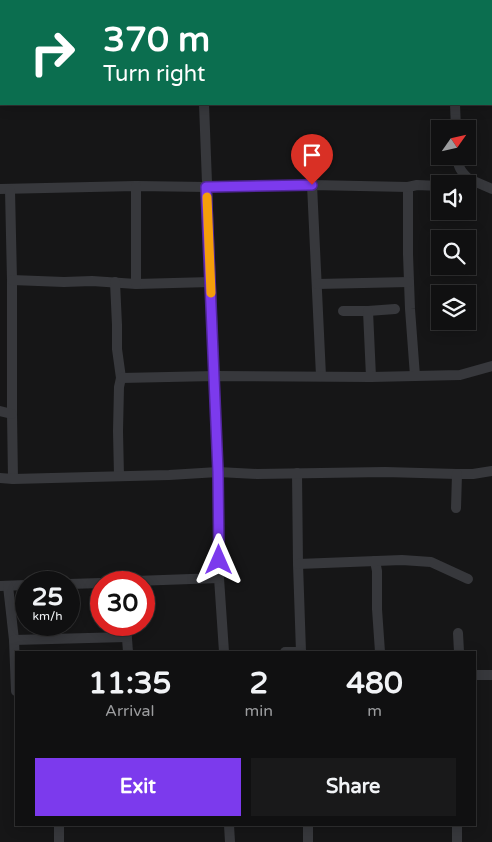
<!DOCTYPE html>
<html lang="en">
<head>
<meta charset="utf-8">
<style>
	:root { --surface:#101011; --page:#19191a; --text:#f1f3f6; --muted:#9c9d9f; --line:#303031; --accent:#7c3aed }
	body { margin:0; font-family:"Varela Round",sans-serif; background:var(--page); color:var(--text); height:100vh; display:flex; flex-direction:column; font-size:19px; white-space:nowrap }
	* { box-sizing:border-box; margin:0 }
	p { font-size:16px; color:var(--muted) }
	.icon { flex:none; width:28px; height:28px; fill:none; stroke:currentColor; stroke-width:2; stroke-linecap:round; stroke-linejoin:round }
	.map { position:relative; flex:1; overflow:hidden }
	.drawer { position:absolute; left:15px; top:651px; width:461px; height:175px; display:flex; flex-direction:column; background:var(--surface); border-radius:0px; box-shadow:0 2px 12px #0003,0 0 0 1px var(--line) }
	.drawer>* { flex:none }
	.banner { position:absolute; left:0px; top:0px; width:492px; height:105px; box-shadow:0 2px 12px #0003,0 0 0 1px var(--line); background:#0b6e4f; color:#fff; overflow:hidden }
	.needle { width:32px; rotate:56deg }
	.controls { position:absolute; left:431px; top:120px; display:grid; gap:10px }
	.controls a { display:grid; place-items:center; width:45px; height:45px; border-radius:0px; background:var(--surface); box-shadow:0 2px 12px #0003,0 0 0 1px var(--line); font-size:25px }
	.speed { position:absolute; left:15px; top:571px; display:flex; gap:10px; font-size:25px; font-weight:700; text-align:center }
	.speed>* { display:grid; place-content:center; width:65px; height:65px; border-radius:50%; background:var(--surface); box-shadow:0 2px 12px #0003,0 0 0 1px var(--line); line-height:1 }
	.speed small { font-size:12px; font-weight:400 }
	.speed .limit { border:8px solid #d22; background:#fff; color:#111 }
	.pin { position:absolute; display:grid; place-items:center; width:42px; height:42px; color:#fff; margin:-51px -21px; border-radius:50% 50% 50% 0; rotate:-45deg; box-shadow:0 0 5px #0007 }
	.pin .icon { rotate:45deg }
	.me { position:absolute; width:55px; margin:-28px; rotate:0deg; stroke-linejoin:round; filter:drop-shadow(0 0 4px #0008) }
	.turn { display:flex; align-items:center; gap:18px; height:105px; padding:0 20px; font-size:22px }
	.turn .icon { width:65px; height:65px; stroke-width:2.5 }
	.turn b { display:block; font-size:35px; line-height:42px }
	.eta { display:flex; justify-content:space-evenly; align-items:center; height:85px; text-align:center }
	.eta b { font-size:30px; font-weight:700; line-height:35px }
	.cta { display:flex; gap:10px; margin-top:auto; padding:10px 20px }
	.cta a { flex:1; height:58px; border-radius:0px; background:var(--accent); color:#fff; font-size:20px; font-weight:700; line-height:58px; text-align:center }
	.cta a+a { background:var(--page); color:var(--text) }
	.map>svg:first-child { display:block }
</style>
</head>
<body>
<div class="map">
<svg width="492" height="842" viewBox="0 0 492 842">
	<rect width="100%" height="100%" fill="#161617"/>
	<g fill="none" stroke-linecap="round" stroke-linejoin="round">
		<g stroke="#37383c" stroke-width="10">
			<path d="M200 0V1"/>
			<path d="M378 0V1"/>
			<path d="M422 0 424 1"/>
			<path d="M15 1 18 0"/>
			<path d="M0 11 1 10"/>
			<path d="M491 55H492"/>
			<path d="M491 91H492"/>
			<path d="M0 98H1"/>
			<path d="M204 104 218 472 219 578 224 652"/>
			<path d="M455 104 456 129"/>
			<path d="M457 156C458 167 461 172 469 179"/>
			<path d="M457 184 469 179 492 189"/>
			<path d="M312 185 321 376"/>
			<path d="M408 187V254L410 309 415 376"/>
			<path d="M0 189 136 186 207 187 312 185 408 187 417 185 440 186"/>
			<path d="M10 190 12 280V414L13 479"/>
			<path d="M12 280 64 282 92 281 136 284 211 282"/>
			<path d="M115 282 117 325V349L121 378 119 387 118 431 119 476"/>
			<path d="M136 284V186"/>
			<path d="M317 284 409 282"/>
			<path d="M343 311H368L395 309"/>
			<path d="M368 311 371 377"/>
			<path d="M121 378 215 376 371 377 460 375 492 366"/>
			<path d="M0 411 12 414"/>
			<path d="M297 473 298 564 301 652"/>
			<path d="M0 478 13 479 169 475 218 472 257 474 385 472 457 474H473L492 471"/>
			<path d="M456 508 457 474"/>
			<path d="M375 561 377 571V609L380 652"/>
			<path d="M298 564 402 560 431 562 468 579"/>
			<path d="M107 582 219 578"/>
			<path d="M69 584 101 583"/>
			<path d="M0 586 26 585"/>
			<path d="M8 586 14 640 16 691"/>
			<path d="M126 625 128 652"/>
			<path d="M458 633 459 652"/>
			<path d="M14 640 126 637"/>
			<path d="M285 652H301"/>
			<path d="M475 675H492"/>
			<path d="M229 825 230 842"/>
			<path d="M308 825V842"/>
			<path d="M457 825V842"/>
			<path d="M59 842V825"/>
		</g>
	</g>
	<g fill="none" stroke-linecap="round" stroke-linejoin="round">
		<g stroke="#51269a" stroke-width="12">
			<path id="route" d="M219 560 218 472 206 187 312 185"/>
		</g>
		<use href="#route" stroke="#7c3aed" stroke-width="9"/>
		<path stroke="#f59e0b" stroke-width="9" d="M207 197 211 293"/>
	</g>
</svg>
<div class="controls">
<a><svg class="needle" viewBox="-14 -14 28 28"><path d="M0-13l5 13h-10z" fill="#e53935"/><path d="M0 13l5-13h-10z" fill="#9c9d9f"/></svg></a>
<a><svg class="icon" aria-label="sound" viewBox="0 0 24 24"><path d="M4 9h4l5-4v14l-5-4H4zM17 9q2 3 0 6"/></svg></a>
<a><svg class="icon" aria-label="search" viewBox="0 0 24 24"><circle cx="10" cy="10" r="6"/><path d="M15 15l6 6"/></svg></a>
<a><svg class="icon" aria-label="layers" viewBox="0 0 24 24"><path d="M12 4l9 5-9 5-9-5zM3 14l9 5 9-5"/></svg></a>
</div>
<div class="speed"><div>25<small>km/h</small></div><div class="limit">30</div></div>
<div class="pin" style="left:312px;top:185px;background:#d93025"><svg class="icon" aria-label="arrive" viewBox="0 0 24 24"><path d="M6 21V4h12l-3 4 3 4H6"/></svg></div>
<svg class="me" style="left:219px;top:560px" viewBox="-20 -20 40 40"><path d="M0-17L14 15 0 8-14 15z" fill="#7c3aed" stroke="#fff" stroke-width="4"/></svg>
<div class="banner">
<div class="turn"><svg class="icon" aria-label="right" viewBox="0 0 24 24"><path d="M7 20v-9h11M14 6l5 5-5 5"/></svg><div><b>370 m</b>Turn right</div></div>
</div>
<section class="drawer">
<div class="eta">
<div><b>11:35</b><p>Arrival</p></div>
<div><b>2</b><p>min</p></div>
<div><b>480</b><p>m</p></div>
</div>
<div class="cta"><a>Exit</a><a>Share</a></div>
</section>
</div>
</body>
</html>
